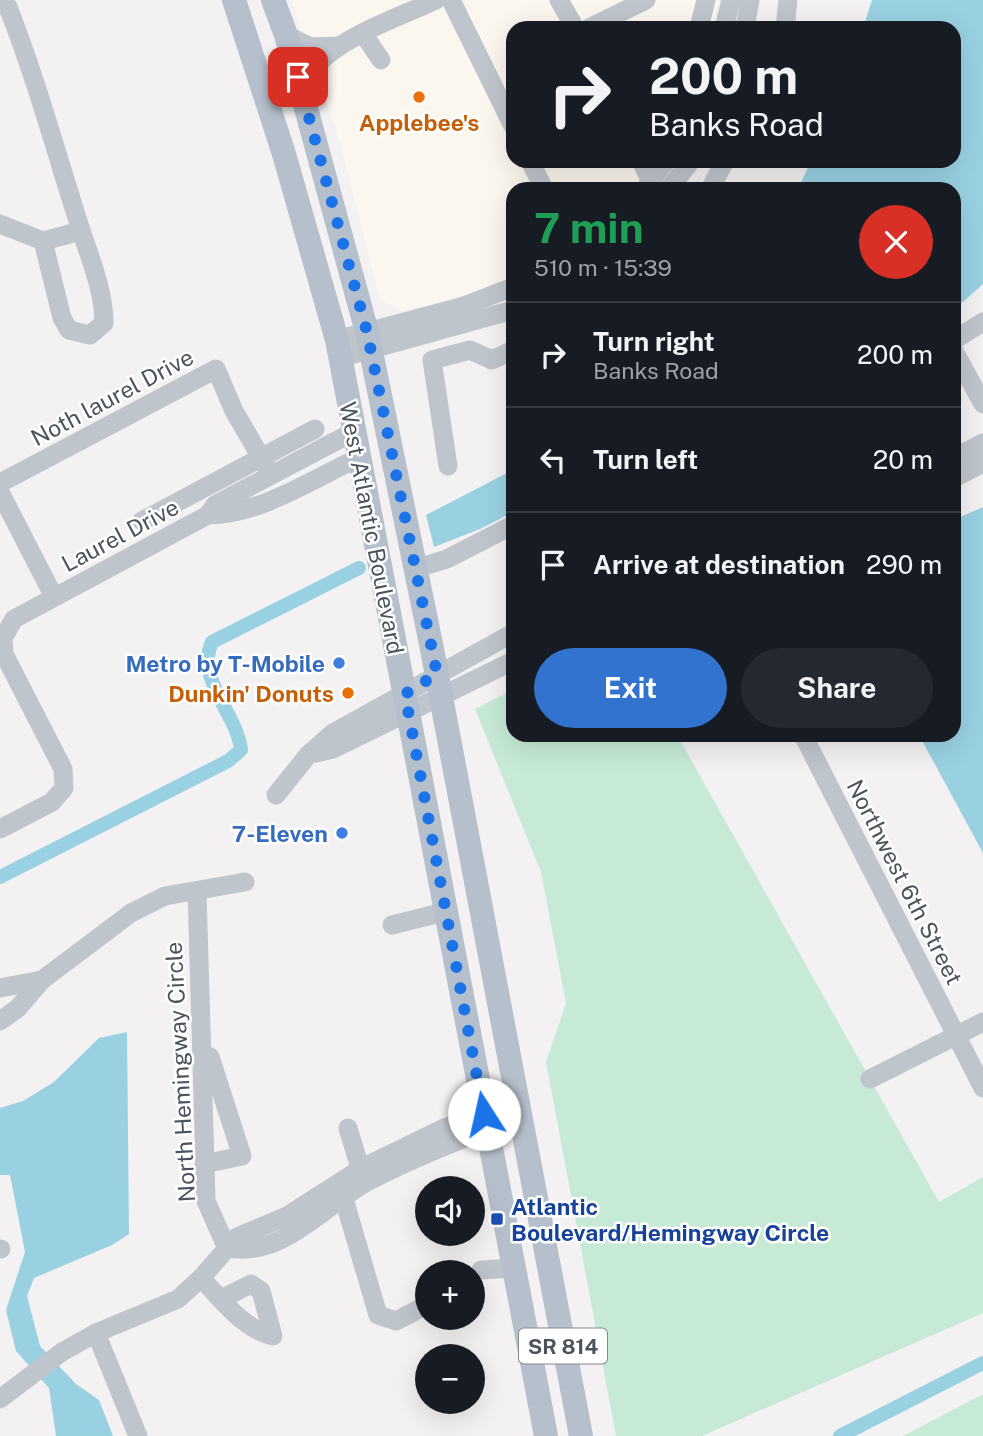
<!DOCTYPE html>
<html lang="en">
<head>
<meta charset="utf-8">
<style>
	:root { --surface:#171b24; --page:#242831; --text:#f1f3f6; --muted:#9ea1a6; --line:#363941; --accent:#3173ce }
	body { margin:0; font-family:"Public Sans",sans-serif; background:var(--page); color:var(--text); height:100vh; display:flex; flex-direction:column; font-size:26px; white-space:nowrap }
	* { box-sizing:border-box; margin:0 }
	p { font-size:23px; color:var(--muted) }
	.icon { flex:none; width:38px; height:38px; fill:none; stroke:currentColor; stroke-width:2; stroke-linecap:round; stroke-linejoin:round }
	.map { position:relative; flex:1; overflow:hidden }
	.drawer { position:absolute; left:506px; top:182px; width:455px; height:560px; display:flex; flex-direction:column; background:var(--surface); border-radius:21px; box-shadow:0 7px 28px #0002 }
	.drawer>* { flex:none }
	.banner { position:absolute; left:506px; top:21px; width:455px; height:147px; border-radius:21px; box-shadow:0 7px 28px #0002; background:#171b24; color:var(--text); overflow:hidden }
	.controls { position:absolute; left:415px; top:1176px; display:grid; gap:14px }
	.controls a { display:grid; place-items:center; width:70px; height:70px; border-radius:50%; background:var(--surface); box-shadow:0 7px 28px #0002; font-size:35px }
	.pin { position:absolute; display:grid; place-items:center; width:60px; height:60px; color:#fff; margin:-30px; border-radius:14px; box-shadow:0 4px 10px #0006 }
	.me { position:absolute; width:77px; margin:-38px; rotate:350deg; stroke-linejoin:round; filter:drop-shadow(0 0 5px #0008) }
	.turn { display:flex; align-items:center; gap:24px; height:147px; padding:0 28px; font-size:32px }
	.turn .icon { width:91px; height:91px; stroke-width:2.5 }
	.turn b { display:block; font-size:49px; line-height:60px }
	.round { display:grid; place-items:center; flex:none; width:74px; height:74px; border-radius:37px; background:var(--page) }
	.summary { display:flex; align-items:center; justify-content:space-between; height:119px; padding:0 28px }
	h1 { font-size:42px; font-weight:700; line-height:52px; color:#1e9e55 }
	.action { display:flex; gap:14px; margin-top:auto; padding:14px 28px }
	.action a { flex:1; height:80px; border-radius:42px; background:var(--accent); color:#fff; font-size:28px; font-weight:700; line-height:80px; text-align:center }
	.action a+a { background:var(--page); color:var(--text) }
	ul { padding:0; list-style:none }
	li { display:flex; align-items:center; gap:21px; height:105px; padding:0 28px; border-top:2px solid var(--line) }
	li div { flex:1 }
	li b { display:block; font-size:26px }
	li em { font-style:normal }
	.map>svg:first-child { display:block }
</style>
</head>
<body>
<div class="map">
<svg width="983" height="1436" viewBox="0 0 983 1436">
	<rect width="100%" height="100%" fill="#f3f1f1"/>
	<path fill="#fbf7ee" d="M291 0H719L712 28H513V161H654L633 189H513V278L470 294 403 311 380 300 340 142Z"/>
	<g fill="#c6ead5">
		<path d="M513 690V735H677L939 1202 983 1177V1313L702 1436H616L546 1062 566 1003 541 872 475 709Z"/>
		<path d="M983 1394V1436H903Z"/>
	</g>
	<g fill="#99d1e2">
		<path d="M872 0H983V284L954 310V189H798L811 161H954V28H863Z"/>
		<path d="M513 470V512L480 529 434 547 426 515Z"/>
		<path d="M983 507V853L919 735H954V520Z"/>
		<path d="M127 1032 129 1234 112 1245 34 1278 27 1296 40 1346 76 1384 99 1400 113 1436H56L49 1388 16 1351 6 1310 25 1252 10 1175H0V1108L23 1101 54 1082 99 1038Z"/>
	</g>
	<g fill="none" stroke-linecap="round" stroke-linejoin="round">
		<g stroke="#99d1e2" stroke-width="14">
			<path d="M0 877 228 761 241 750C237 713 195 679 212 642L359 568"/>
			<path d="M840 1436 983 1363"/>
		</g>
		<g stroke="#bfc5cc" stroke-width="19">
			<path d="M451 0 513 126"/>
			<path d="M559 0 575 28"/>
			<path d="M0 4 8 7C35 76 55 148 77 218 87 251 104 288 104 323L90 335 69 330 62 318 43 241 81 231"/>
			<path d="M589 28 646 0"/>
			<path d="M699 28 706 0"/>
			<path d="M724 28 731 0"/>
			<path d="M745 28 750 0"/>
			<path d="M785 28 788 0"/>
			<path d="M286 35 311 47 340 46"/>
			<path d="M364 35 381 60"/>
			<path d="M304 99C308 84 311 70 323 59 349 34 402 16 436 0"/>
			<path d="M530 161 544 189"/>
			<path d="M641 161 651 182"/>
			<path d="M645 189 666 161"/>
			<path d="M669 189 691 161"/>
			<path d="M710 189 725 161"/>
			<path d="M0 224 43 241"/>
			<path d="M337 340 461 307 513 287"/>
			<path d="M954 340 983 322"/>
			<path d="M954 351 983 404"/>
			<path d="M339 358 513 310"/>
			<path d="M954 458 983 443"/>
			<path d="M448 466 432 360 470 350 492 360 513 350"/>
			<path d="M954 478 983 463"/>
			<path d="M0 483 216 369 234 411 270 473"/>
			<path d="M0 492 54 597"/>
			<path d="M208 515 215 505 353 432"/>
			<path d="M142 521 315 429"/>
			<path d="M414 569 447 559 513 525"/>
			<path d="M803 735 983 1088"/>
			<path d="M316 753 333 749 513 661"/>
			<path d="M276 795 308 755 333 733 513 633"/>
			<path d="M0 829 52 802 64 788 63 769 4 654 3 638 14 619 208 515C261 514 311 480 358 458"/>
			<path d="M197 891 206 1201 227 1248"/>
			<path d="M392 925 448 911"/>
			<path d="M0 988 42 980 131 913 165 896 245 882"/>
			<path d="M0 1021 18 1008 42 980"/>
			<path d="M870 1079 983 1022"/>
			<path d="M348 1128 364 1181"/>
			<path d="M204 1164 242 1156 210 1057"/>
			<path d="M344 1199 378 1315 396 1321 427 1305"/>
			<path d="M227 1248C283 1258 322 1207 367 1182 416 1156 468 1137 519 1117"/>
			<path d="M0 1249H1"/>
			<path d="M481 1270 513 1268"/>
			<path d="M201 1278C222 1300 243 1329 273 1336L261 1291 251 1284 221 1299"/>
			<path d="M96 1333 138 1436"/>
			<path d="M0 1399 62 1352 96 1333 178 1299 201 1278 237 1237 287 1216 362 1168 444 1128 517 1103"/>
		</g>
		<g stroke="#b5c0cc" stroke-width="24">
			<path d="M234 0 284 154 337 340 546 1436"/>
			<path d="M273 0 286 35 367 332 431 644 581 1436"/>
		</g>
	</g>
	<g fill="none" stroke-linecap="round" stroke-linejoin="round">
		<path stroke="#1a73e8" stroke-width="12" stroke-dasharray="0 21.6" d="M298 77 367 332 437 674 405 694 484 1114"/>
	</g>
	<g fill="#e8710a" stroke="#fff" stroke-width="2.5">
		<circle cx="419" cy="97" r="7"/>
		<circle cx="348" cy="693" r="7"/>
	</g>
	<g fill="#3f7fe0" stroke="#fff" stroke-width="2.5">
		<circle cx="339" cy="663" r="7"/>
		<circle cx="342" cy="833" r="7"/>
	</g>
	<rect fill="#1a4fb4" stroke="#fff" stroke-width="2.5" x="490" y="1212" width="14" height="14" rx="3.5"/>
	<g text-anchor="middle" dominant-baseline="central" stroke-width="5" stroke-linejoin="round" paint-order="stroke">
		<rect fill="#fff" stroke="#81878d" stroke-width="2" x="519" y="1328.5" width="88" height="35" rx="5"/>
		<g font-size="21" font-weight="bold" fill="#4b545c">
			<text x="563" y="1346">SR 814</text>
		</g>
		<g font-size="23" font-weight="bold" fill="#c56008" stroke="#fff">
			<text x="419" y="122">Applebee's</text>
			<text x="334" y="693" text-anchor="end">Dunkin' Donuts</text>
		</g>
		<g font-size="23" fill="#4b545c" stroke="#fff">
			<text transform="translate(112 397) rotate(-28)">Noth laurel Drive</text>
			<text transform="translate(372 528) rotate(79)">West Atlantic Boulevard</text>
			<text transform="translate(120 535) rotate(-28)">Laurel Drive</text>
			<text transform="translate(905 882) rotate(63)">Northwest 6th Street</text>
			<text transform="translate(180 1072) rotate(-93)">North Hemingway Circle</text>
		</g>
		<g font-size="23" font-weight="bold" fill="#366cbe" stroke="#fff" text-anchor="end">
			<text x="325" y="663">Metro by T-Mobile</text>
			<text x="328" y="833">7-Eleven</text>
		</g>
		<g font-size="23" font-weight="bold" fill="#164399" stroke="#fff" text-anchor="start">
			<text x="511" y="1206">Atlantic<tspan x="511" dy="26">Boulevard/Hemingway Circle</tspan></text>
		</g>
	</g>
</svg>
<div class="controls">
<a><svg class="icon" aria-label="sound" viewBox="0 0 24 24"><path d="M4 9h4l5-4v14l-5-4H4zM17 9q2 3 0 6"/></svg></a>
<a>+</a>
<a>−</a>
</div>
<div class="pin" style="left:298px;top:77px;background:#d93025"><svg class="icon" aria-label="arrive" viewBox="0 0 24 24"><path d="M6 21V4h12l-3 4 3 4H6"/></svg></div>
<svg class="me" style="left:484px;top:1114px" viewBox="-20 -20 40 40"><circle r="19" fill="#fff"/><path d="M0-13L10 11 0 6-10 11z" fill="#1a73e8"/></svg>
<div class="banner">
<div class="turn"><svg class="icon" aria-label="right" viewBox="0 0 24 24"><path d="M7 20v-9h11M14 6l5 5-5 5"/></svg><div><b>200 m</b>Banks Road</div></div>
</div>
<section class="drawer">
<div class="summary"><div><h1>7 min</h1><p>510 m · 15:39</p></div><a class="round" style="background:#d93025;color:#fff"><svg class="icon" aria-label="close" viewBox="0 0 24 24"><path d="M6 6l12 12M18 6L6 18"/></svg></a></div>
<ul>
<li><svg class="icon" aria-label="right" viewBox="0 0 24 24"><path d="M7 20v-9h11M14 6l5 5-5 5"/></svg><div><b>Turn right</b><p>Banks Road</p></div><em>200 m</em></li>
<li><svg class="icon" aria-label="left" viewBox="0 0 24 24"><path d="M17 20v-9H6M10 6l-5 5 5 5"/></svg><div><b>Turn left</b></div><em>20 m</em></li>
<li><svg class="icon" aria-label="arrive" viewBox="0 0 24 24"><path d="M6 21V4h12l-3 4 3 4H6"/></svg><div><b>Arrive at destination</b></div><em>290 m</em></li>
</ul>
<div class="action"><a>Exit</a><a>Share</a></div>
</section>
</div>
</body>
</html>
